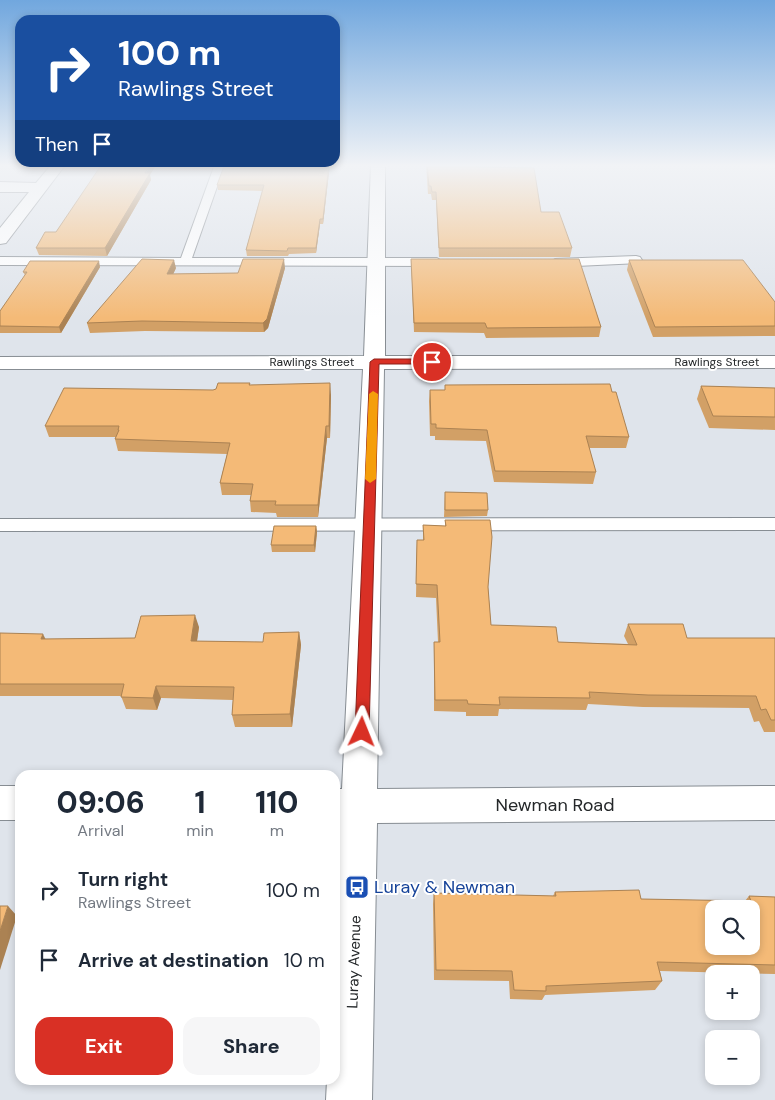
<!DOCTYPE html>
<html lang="en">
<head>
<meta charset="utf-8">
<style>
	:root { --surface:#fff; --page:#f6f6f7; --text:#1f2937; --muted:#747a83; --accent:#d93025 }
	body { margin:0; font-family:"DM Sans",sans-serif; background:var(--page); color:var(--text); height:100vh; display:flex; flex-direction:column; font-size:19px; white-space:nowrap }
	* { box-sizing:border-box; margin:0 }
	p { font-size:16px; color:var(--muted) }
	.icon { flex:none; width:28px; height:28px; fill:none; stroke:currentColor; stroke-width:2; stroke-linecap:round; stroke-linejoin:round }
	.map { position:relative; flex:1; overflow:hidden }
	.side { position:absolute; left:15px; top:770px; width:325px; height:315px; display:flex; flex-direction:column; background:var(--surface); border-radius:15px; box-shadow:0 2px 8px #0003 }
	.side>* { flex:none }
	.top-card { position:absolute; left:15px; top:15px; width:325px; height:152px; border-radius:15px; box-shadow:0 2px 8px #0003; background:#1a4fa0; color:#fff; overflow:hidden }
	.controls { position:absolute; left:705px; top:900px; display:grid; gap:10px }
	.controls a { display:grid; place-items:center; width:55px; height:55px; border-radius:10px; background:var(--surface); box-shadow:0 2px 8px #0003; font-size:25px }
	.pin { position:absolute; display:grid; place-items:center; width:42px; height:42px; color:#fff; margin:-21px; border:2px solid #fff; border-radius:50%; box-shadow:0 1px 5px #0007 }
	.me { position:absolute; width:55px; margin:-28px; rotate:2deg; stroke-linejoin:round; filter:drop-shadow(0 0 4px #0008) }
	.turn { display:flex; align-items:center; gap:18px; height:105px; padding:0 20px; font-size:22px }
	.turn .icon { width:65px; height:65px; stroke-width:2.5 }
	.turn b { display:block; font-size:35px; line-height:42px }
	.then { display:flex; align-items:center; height:48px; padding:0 20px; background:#0003; gap:10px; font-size:19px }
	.eta { display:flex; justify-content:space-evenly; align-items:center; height:85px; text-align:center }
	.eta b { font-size:30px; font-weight:800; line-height:35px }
	.button { display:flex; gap:10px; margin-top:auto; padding:10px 20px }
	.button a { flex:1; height:58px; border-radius:15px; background:var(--accent); color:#fff; font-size:20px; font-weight:800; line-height:58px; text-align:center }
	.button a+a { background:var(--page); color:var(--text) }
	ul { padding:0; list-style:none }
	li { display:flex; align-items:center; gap:15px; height:70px; padding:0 20px }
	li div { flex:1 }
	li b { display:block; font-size:19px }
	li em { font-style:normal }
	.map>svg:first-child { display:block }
</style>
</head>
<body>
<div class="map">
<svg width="775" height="1100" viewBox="0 0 775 1100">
	<rect width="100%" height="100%" fill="#dfe4eb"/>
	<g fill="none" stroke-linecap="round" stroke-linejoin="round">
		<g stroke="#878d93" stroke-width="2">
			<g id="lane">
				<path d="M215 164H225L192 258H437L443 262 437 266 0 265V257L181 258Z"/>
				<path d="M636 256 640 257 642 260 640 263 555 267 549 263 555 259Z"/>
				<path d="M775 518V530L0 531V519Z"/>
			</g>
		</g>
		<g stroke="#878d93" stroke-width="2">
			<g id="street">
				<path d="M52 164H66L6 243 0 244V228L29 192H0V182L36 183Z"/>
				<path d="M371 164H385V356H775V368L384 369 377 789 775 786V820L377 823 372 1100H326L327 1080H335V920L340 823H335V789H342L363 369H0V357L364 356Z"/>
				<rect x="0" y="786" width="20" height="34"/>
			</g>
		</g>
		<use href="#lane" fill="#fff" fill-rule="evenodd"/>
		<use href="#street" fill="#fff" fill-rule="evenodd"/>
	</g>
	<g fill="#d2a066">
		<path d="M330 164 323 224H320L316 253 289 254 288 256H247L246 250 262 191 218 190 217 185Z"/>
		<path d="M426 164H477V167L541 212 572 248 570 257H439L436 200H432L431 194H428Z"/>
		<path d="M150 175 151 180 107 256 39 255 36 248 56 232Z"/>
		<path d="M411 259 601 327 599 337 486 338 484 333 414 332Z"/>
		<path d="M629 260 775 302V336L653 337 627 270Z"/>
		<path d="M100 267 61 333H0V311L25 275 23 272Z"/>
		<path d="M176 268 173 274 238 273 285 268 268 328 264 332 145 331 90 333 87 323Z"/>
		<path d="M250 383V385L331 395 330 438H327L318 517H277L276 513 251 512 250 501 251 495H222L220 483 227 454 118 451 115 439 116 437H49L45 426Z"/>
		<path d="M445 385 629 437 626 448H589L596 472 593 484 494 482 486 441 435 440V436H430L429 401 430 390H445Z"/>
		<path d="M701 386 775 388V430L709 428 697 399Z"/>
		<path d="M445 492 488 510 487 516 444 517Z"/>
		<path d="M445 520 488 587 491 625 558 642 628 644 624 636 628 624 687 638H775V732H764L759 721 754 722 749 708 643 707 588 704 586 710 499 709 498 716H466V712L434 711V642H438L436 598 416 597 417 540H423V525L445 526Z"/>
		<path d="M316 526 317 532 315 552H272L271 545Z"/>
		<path d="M199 627 197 641 263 642 299 632 301 645 292 727H235L232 715 233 700 161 698 157 710 126 709 121 696H0V633L45 639 135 638Z"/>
		<path d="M555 892 641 899 745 901 749 896 775 897V974L660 971 662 981 655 990 545 995 542 1000 510 999 509 981 434 980 433 904 434 893 553 896Z"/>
	</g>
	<g fill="#ab8253">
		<path d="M151 164H157L150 175 151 180 107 256 105 248Z"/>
		<path d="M329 164H330L323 224V219Z"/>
		<path d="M320 219V224L316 253V248Z"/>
		<path d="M284 259 285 268 268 328 264 332 263 323Z"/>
		<path d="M174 260 176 268 169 283 167 274Z"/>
		<path d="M99 261 100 267 61 333 59 327Z"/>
		<path d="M330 383 331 395 330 438 329 426Z"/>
		<path d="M326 426 327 438 318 517V505Z"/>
		<path d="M316 526 317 532 315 552 314 545Z"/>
		<path d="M195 615 199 627 195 654 191 641Z"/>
		<path d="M299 632 301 645 292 727 290 714Z"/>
		<path d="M43 634 49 646 41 639Z"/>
		<path d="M156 686 161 698 157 710 153 698Z"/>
		<path d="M8 906 17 916 0 970V931Z"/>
	</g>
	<g fill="#f4ba77" stroke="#ab8253" fill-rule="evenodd">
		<path d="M102 164H151L145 173H150L105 248H36L45 232H56Z"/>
		<path d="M225 164H329L323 219H320L316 248H288L287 251 246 250 264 185H217L224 166Z"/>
		<path d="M427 164H477V167L534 168 541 212H559L572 248H439L436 192H432L431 186H429Z"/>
		<path d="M142 259 174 260 167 274 238 273 243 259H284L267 319 263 323 142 321 87 323Z"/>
		<path d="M411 259H579L601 327 487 328 485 323H414Z"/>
		<path d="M629 260H743L775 302V326L655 327Z"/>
		<path d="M30 261H99L59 327 0 326V311L27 272H23Z"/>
		<path d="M218 383H250L249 385 330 383 329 426H326L318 505H275L276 501H250L253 484 220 483 230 443 115 439 119 430H118L119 426H45L64 388 213 390 216 389Z"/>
		<path d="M610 384 612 392H616L629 437 586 436 596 472 495 471 487 430 436 428V424H431L430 390H445V385Z"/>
		<path d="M701 386 775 388V417L713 416Z"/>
		<path d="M445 492 487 493 488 510H445Z"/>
		<path d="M445 520H490L492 537 488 587 491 625 556 627 558 642 637 645 628 624H683L687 638H775V720H771L766 709 761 710 756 696 648 695 589 692 590 698 499 697 500 705 468 704 467 700H435L434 642H440L437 585 416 584 417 540H424L423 525 446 526Z"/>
		<path d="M274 526H316L314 545H271Z"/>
		<path d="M195 615 191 641 263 642 264 633 299 632 290 714 232 715 234 687 156 686 153 698 121 697 124 684H0V633L43 634 41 639 135 638 141 616Z"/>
		<path d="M639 890 641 899 751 901 749 896 775 897V965L657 962 662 981 546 986V991L514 990 512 971 436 970 434 893 556 896 555 892ZM714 909H751V946H714Z"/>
		<path d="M0 906H8L0 931Z"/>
	</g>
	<linearGradient id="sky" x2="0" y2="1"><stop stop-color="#71a7de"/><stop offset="0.52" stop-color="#f1f3f6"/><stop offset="1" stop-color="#f1f3f6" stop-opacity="0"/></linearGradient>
	<rect width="775" height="318" fill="url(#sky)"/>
	<path fill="#d93025" stroke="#8d1f18" d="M432 359 435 360V364H379L369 732 367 736 362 738 357 736 355 732 370 362 374 359Z"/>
	<path fill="#f59e0b" d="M373 391 378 394 376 479 370 483 365 479 369 394Z"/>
	<defs>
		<g id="bus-square" transform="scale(1.25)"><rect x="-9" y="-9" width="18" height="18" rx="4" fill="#1a4fb4" stroke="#fff"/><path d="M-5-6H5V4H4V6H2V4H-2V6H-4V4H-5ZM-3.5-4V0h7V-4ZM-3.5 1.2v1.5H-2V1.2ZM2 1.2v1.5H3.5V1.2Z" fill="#fff"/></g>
	</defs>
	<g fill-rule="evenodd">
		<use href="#bus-square" x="357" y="887"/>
	</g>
	<g text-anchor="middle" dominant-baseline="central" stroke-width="4" stroke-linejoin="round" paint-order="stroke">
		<g font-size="12" fill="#242729" stroke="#fff">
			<text x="312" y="362">Rawlings Street</text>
			<text x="717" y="362">Rawlings Street</text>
		</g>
		<g font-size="15" fill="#242729" stroke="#fff">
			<text transform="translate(354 962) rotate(-88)">Luray Avenue</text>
		</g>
		<g font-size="18" fill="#242729" stroke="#fff">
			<text x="555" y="805">Newman Road</text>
		</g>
		<g font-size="18" fill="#164399" stroke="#fff" text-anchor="start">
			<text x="374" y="887">Luray &amp; Newman</text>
		</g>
	</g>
</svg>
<div class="controls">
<a><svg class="icon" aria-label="search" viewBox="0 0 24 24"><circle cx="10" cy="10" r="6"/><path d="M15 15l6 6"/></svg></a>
<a>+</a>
<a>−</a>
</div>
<div class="pin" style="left:432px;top:362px;background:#d93025"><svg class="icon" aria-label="arrive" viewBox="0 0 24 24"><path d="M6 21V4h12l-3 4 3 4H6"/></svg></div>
<svg class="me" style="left:362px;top:732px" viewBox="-20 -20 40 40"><path d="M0-17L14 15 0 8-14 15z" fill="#d93025" stroke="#fff" stroke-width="4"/></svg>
<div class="top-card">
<div class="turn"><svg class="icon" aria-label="right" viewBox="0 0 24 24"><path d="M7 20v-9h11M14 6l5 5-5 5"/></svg><div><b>100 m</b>Rawlings Street</div></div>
<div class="then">Then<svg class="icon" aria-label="arrive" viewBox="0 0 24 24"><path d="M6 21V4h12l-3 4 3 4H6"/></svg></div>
</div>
<section class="side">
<div class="eta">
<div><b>09:06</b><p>Arrival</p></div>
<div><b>1</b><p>min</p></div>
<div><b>110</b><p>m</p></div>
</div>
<ul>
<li><svg class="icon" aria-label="right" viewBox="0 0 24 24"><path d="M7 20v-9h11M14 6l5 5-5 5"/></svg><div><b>Turn right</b><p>Rawlings Street</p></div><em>100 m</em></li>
<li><svg class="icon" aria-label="arrive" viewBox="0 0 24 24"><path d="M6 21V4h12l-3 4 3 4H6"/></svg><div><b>Arrive at destination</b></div><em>10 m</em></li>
</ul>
<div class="button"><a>Exit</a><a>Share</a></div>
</section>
</div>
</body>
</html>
